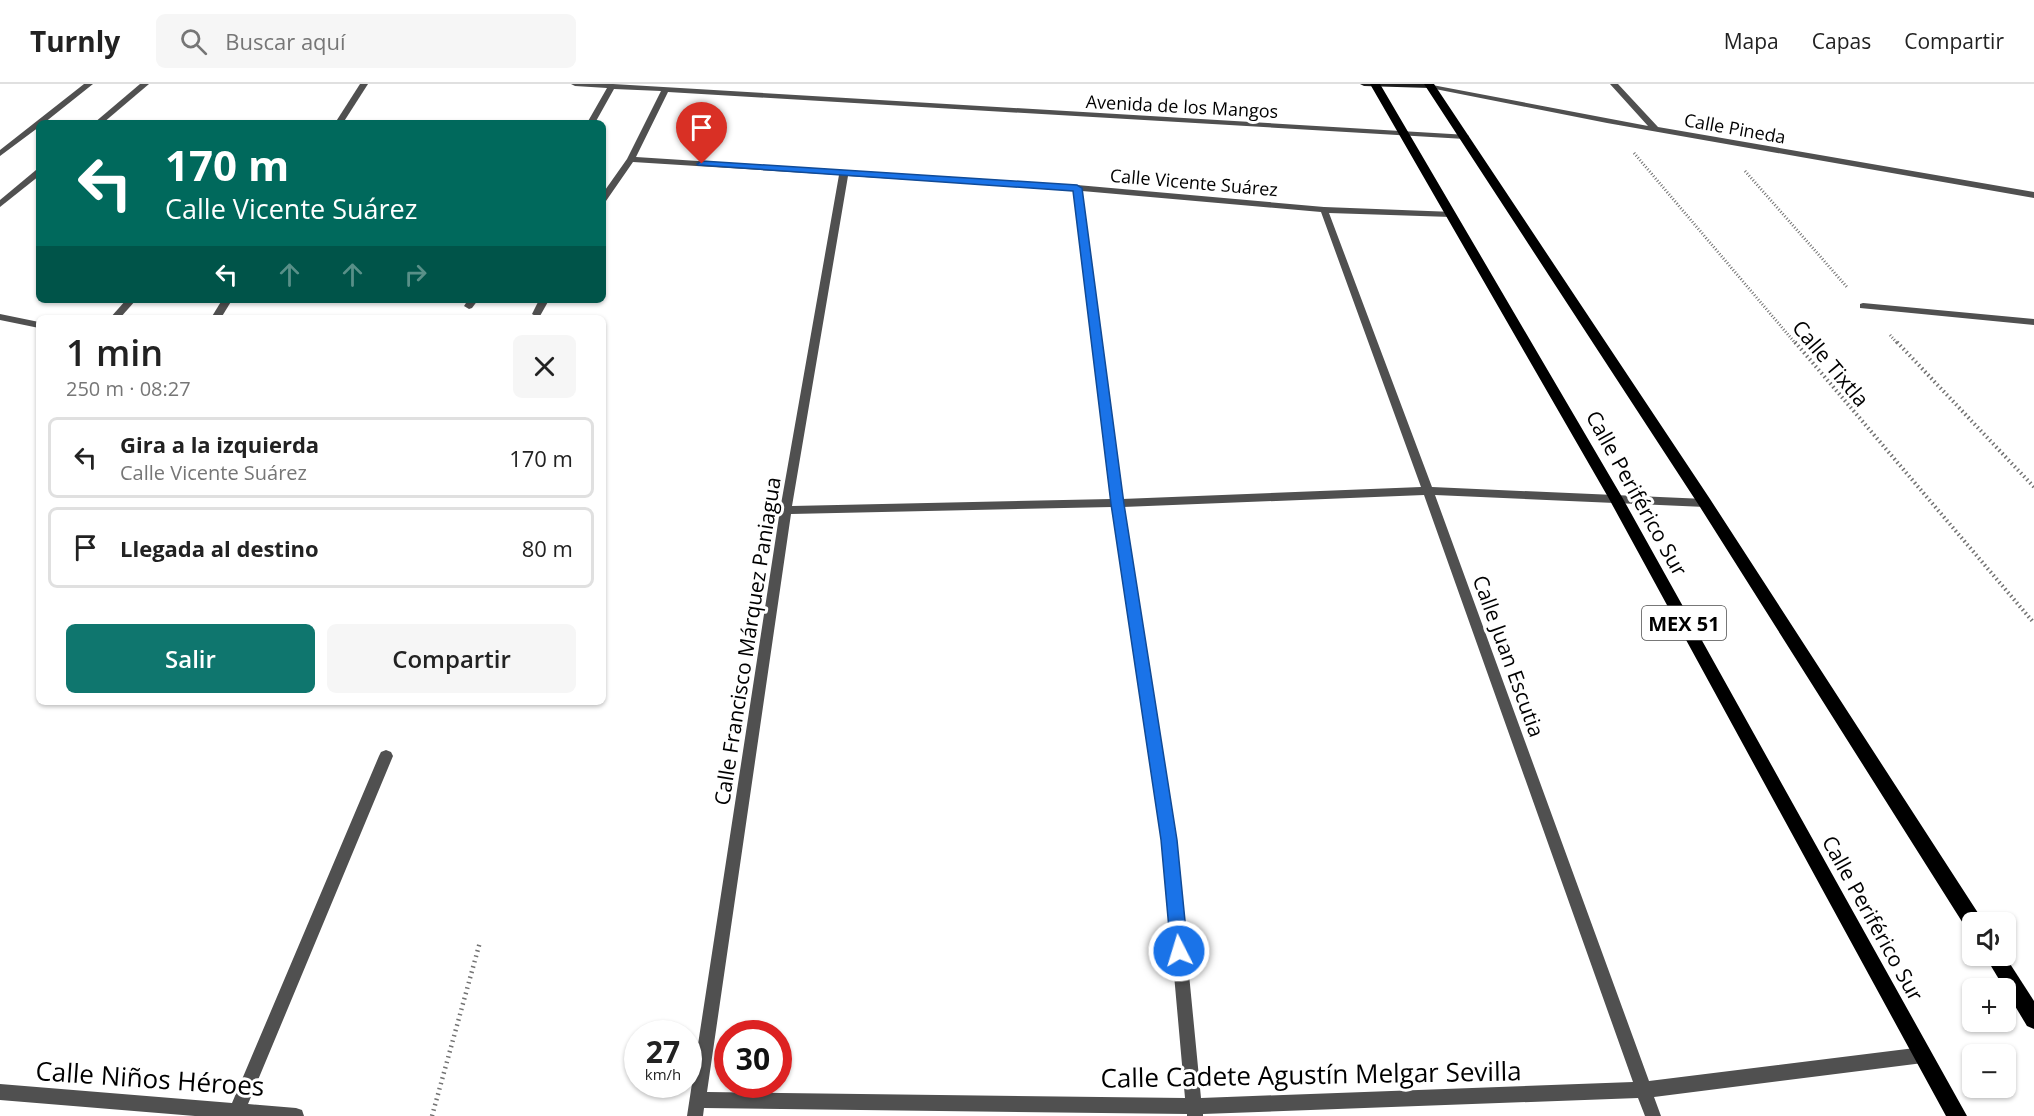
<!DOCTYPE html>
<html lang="es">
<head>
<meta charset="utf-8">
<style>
	:root { --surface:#fff; --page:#f6f6f6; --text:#222; --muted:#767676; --line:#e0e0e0; --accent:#0f766e }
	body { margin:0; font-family:"Open Sans",sans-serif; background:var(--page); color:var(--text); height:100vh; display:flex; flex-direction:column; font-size:22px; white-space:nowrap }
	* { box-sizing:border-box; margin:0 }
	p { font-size:20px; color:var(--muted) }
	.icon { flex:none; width:33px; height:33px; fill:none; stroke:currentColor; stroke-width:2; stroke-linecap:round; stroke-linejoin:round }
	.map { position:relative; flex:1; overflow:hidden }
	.side { position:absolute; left:36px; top:231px; width:570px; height:390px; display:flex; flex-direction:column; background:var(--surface); border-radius:9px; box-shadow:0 2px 4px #0004 }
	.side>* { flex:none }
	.top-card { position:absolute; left:36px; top:36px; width:570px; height:183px; border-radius:9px; box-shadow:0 2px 4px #0004; background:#00695c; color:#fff; overflow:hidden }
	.tools { position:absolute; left:1962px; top:828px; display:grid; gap:12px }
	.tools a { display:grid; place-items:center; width:54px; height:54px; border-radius:9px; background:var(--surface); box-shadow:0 2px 4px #0004; font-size:30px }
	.speed { position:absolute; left:624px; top:936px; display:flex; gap:12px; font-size:30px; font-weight:700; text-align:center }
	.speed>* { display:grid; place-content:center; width:78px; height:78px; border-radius:50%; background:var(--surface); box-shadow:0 2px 4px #0004; line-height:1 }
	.speed small { font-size:15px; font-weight:400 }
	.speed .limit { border:9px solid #d22; background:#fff; color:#111 }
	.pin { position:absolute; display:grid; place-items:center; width:51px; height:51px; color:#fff; margin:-62px -26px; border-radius:50% 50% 50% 0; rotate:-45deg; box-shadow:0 0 6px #0007 }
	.pin .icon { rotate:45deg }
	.me { position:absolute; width:66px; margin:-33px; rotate:355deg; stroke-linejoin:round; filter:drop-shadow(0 0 4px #0008) }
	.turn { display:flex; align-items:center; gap:21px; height:126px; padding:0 30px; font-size:27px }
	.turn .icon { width:78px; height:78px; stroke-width:2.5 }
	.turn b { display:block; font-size:42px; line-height:51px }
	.lanes { display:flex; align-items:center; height:57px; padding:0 30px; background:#0003; justify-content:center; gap:30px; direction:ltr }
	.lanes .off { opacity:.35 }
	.round { display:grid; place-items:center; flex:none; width:63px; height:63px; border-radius:9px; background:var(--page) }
	.summary { display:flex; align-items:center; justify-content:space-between; height:102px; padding:0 30px }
	h1 { font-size:36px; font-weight:600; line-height:45px }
	.button { display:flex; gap:12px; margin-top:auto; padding:12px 30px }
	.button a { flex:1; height:69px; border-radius:9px; background:var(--accent); color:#fff; font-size:24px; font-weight:600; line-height:69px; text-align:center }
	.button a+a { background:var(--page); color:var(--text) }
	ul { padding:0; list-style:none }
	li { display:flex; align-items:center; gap:18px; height:81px; margin:0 12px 9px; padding:0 18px; border:3px solid var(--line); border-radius:9px }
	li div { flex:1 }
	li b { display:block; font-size:22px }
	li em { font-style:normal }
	header { display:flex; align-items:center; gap:36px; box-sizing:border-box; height:84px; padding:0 30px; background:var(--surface); border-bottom:2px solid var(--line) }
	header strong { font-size:28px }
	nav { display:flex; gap:33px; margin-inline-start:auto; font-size:21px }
	.search { width:420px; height:54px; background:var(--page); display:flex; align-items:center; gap:15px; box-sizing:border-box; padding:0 21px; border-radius:9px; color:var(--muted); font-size:22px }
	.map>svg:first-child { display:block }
</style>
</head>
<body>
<header>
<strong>Turnly</strong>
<div class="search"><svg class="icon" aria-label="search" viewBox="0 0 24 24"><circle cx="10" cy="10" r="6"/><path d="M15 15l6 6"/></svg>Buscar aquí</div>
<nav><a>Mapa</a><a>Capas</a><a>Compartir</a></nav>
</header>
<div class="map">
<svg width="2034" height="1032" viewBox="0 0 2034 1032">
	<rect width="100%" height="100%" fill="#fff"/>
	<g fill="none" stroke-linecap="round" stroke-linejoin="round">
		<g stroke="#727272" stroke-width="3" stroke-dasharray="1 2" stroke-linecap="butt">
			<path d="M1634 69 1796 260"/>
			<path d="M1745 87 1847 203"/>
			<path d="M1890 251 1898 260"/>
		</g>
		<g stroke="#727272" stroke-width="4" stroke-dasharray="1.5 3" stroke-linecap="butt">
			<path d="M1795 258 2034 539"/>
			<path d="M1897 258 2034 403"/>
		</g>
		<path stroke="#727272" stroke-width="4.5" stroke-dasharray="1.5 4" stroke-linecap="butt" d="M432 1032 480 858"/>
		<g fill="#505050" fill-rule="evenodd">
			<path d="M84 0H93L44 39H39V43L0 72V66Z"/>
			<path d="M140 0H149L103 39H94Z"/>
			<path d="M360 0H368L343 39H335Z"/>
			<path d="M571 0H613L1468 51 1469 53 1465 55 668 8 636 73 1077 101 1324 123 1454 128V132L1451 133 1329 129 1432 403 1705 415 1711 419 1705 423 1435 411 1649 997 1923 963 1929 965 1931 971 1929 977 1923 979 1654 1013 1661 1032H1645L1638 1014 1203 1030V1032H1187V1030L704 1024 703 1032H687L780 426 839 91 633 78 606 117 603 118V109L627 75 661 7 614 5 595 39H587L607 4 575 2ZM848 92 1073 106 1111 415 792 422ZM1082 107 1321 128 1421 403 1122 415ZM1424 411 1633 998 1201 1014 1176 756 1123 423ZM1112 423 1162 756 1185 1014 707 1008 791 430Z"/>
			<path d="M1427 0 1648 42 1610 0H1618L1658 43 2034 108V114L1607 39 1430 4 1426 2Z"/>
			<path d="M36 86H39V92L0 123V116Z"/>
			<path d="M126 216H136L120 234H110Z"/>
			<path d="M222 216H232L221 234H211Z"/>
			<path d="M468 216H478L472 224 469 225 464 222Z"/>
			<path d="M539 216H549L540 232 537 233 532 230Z"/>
			<path d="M1863 219 2034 235V241L1860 224V220Z"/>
			<path d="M0 230 39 238V244L0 236Z"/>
			<path d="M386 666 391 668 393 672 248 1020 296 1024 302 1026 304 1032H195L0 1016V1000L232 1019 379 672 381 668Z"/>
		</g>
		<path fill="#1d1d1d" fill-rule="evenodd" d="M1360 0H1431L1434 2 1430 4 1364 2Z"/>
		<g fill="#000" fill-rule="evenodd">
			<path d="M1370 0H1380L1622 413 1967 1032H1946L1608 413Z"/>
			<path d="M1424 0H1434L1710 415 1980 832 1982 838H1972V847L1966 844 1700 423Z"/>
			<path d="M1985 872H2005L2034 917V945L2027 942Z"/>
		</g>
	</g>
	<path fill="#1a73e8" stroke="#114b97" stroke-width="1.5" d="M702 77 1077 101 1082 104 1124 420 1177 756 1188 867 1185 872 1179 875 1173 872 1171 867 1161 756 1111 420 1073 107 698 81 697 80Z"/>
	<g text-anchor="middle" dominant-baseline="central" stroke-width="6" stroke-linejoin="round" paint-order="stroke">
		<g font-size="18" fill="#000" stroke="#fff">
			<text transform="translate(1182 22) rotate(3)">Avenida de los Mangos</text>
			<text transform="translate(1735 44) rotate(10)">Calle Pineda</text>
			<text transform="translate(1194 98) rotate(5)">Calle Vicente Suárez</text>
		</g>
		<rect fill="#fff" stroke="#4c4c4c" stroke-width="1.5" x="1642" y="522" width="84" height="34" rx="4.5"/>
		<g font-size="20" font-weight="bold" fill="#000">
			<text x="1684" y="539">MEX 51</text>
		</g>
		<g font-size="21" fill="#000" stroke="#fff">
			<text transform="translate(1831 279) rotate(50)">Calle Tixtla</text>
			<text transform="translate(1637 409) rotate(61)">Calle Periférico Sur</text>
			<text transform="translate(747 557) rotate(-81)">Calle Francisco Márquez Paniagua</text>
			<text transform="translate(1509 572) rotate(70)">Calle Juan Escutia</text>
			<text transform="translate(1873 834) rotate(61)">Calle Periférico Sur</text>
		</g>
		<g font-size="26" fill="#000" stroke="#fff">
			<text transform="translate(1311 990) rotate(-1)">Calle Cadete Agustín Melgar Sevilla</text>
			<text transform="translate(150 994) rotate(4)">Calle Niños Héroes</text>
		</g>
	</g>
</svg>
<div class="tools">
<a><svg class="icon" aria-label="sound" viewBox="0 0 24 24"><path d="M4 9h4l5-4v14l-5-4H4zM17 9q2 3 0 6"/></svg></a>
<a>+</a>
<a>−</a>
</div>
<div class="speed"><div>27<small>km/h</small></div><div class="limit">30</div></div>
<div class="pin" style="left:702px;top:80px;background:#d93025"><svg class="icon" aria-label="arrive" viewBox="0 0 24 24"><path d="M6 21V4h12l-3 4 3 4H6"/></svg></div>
<svg class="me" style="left:1179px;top:867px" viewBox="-20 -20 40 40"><circle r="17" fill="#1a73e8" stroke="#fff" stroke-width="3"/><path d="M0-11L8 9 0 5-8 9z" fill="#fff"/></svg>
<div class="top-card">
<div class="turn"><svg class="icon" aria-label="left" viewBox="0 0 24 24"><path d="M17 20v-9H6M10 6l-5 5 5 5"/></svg><div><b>170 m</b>Calle Vicente Suárez</div></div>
<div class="lanes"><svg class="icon" aria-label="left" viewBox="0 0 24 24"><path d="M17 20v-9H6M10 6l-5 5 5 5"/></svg><svg class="icon off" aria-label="ahead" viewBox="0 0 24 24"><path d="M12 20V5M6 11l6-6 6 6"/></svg><svg class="icon off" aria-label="ahead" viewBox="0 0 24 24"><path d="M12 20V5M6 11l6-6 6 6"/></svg><svg class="icon off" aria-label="right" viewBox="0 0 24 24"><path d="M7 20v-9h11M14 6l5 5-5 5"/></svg></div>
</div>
<section class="side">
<div class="summary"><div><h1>1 min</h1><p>250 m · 08:27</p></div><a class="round"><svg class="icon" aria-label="close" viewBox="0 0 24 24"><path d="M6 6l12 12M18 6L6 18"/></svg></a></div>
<ul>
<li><svg class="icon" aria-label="left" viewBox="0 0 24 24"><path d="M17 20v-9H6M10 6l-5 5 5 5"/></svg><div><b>Gira a la izquierda</b><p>Calle Vicente Suárez</p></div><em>170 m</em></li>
<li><svg class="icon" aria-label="arrive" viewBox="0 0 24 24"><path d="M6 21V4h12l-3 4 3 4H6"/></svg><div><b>Llegada al destino</b></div><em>80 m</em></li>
</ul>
<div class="button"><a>Salir</a><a>Compartir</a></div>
</section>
</div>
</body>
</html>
